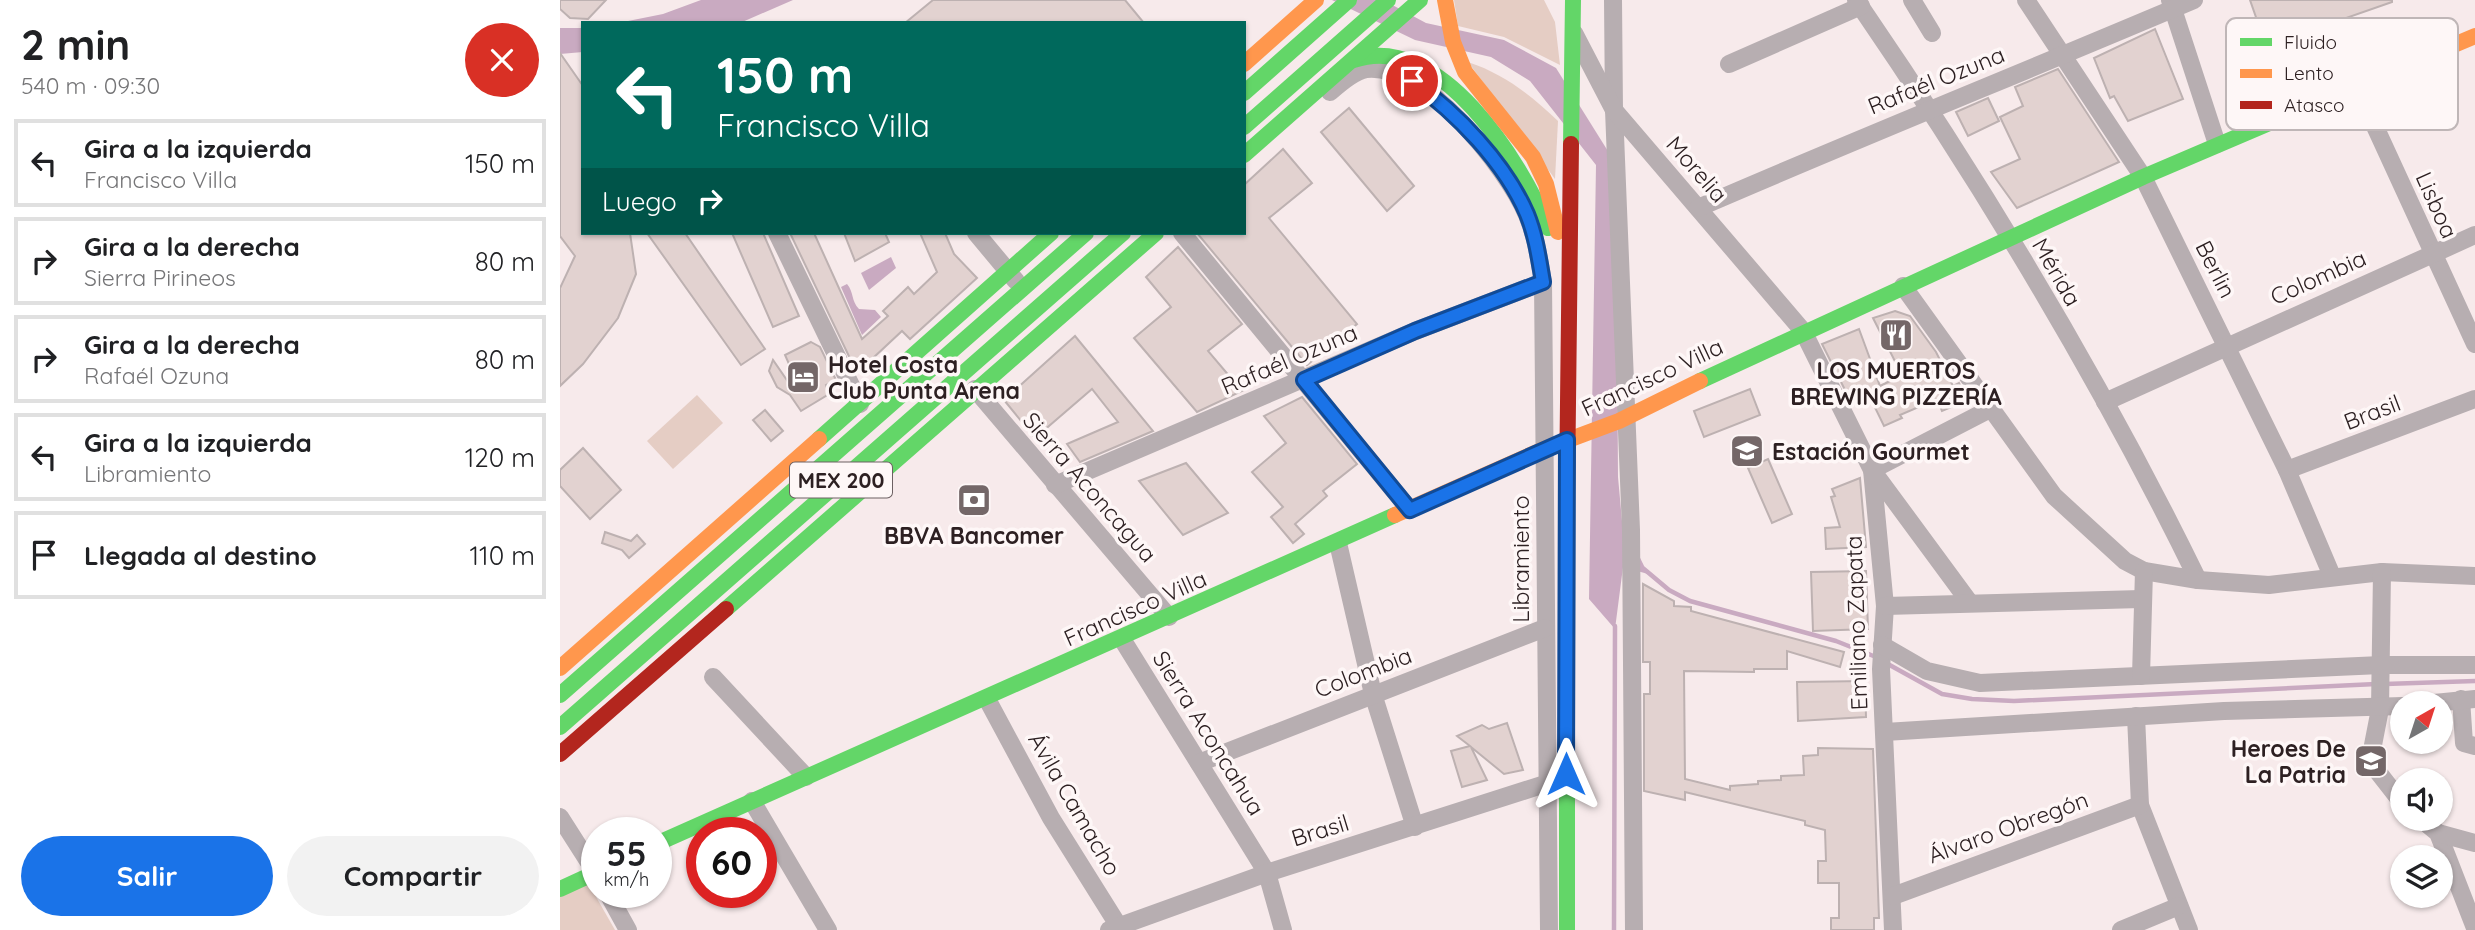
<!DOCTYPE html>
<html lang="es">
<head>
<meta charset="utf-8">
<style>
	:root { --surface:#fff; --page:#f2f2f2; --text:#202124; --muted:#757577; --line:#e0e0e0; --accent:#1a73e8 }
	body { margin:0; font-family:Quicksand,sans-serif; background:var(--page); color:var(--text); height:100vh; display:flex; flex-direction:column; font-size:26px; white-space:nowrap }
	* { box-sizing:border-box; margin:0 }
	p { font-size:23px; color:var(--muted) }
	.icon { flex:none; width:38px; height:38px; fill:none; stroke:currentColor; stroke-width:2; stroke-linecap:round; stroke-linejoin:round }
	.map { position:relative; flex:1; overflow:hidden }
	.panel { display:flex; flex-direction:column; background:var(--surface); width:560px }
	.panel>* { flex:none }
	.top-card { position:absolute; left:21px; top:21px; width:665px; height:214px; border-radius:0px; box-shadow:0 2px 5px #0004; background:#00695c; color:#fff; overflow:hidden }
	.needle { width:46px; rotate:39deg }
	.tools { position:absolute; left:1830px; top:691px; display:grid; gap:14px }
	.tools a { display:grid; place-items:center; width:63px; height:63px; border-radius:50%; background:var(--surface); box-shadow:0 2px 5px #0004; font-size:35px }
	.speed { position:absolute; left:21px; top:817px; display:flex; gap:14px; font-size:35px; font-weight:700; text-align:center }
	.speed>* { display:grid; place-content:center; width:91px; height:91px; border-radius:50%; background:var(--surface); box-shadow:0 2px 5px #0004; line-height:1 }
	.speed small { font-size:18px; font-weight:400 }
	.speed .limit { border:10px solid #d22; background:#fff; color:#111 }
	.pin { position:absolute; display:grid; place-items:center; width:60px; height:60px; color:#fff; margin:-30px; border:4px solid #fff; border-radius:50%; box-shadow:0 2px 7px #0007 }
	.me { position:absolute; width:77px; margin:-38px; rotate:0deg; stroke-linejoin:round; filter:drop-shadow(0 0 5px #0008) }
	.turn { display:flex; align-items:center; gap:24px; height:147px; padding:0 21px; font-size:32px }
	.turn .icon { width:91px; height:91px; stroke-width:2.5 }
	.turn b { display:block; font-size:49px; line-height:60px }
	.then { display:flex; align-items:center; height:66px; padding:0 21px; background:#0003; gap:14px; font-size:26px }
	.round { display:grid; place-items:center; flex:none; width:74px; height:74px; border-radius:37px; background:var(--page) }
	.summary { display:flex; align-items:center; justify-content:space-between; height:119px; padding:0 21px }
	h1 { font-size:42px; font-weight:800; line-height:52px }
	.action { display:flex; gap:14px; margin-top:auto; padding:14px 21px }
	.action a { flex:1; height:80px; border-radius:42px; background:var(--accent); color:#fff; font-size:28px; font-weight:800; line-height:80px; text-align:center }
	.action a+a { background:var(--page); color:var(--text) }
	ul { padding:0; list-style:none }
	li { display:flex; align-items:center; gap:21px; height:88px; margin:0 14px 10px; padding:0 7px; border:4px solid var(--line); border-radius:0px }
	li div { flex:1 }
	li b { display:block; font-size:26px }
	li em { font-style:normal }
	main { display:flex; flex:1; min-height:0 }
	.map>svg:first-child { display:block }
</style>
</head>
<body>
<main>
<section class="panel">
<div class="summary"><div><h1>2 min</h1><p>540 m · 09:30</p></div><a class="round" style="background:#d93025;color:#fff"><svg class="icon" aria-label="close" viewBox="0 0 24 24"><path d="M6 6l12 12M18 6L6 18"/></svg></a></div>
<ul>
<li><svg class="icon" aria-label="left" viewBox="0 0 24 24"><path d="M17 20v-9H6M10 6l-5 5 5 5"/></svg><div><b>Gira a la izquierda</b><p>Francisco Villa</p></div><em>150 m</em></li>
<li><svg class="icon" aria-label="right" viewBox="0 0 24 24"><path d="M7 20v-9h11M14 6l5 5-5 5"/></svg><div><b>Gira a la derecha</b><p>Sierra Pirineos</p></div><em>80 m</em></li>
<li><svg class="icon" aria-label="right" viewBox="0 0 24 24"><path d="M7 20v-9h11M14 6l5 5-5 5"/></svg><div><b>Gira a la derecha</b><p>Rafaél Ozuna</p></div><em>80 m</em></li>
<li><svg class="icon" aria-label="left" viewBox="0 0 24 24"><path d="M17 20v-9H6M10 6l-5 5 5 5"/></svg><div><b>Gira a la izquierda</b><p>Libramiento</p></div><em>120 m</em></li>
<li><svg class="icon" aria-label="arrive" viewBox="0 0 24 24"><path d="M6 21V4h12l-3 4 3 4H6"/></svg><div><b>Llegada al destino</b></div><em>110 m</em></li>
</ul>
<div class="action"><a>Salir</a><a>Compartir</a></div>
</section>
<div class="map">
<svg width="1915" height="930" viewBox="0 0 1915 930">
	<rect width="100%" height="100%" fill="#f7eaeb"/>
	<g fill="#e5cdc4">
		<path d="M894 0H984L995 22 1000 65 944 37 898 26Z"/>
		<path d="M908 62C944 74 971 95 998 121L995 179Z"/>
		<path d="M137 395 163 423 113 469 87 441Z"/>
		<path d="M27 881 55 930H0V893Z"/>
	</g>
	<g fill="#c9aac1">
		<path d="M141 0H233L180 23H58L103 14Z"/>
		<path d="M772 0H823L866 23 944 40 996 68 1056 164 1058 477 1062 521 1088 574 1063 567 1055 629 1029 599 1036 165 970 81 931 57 855 40Z"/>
		<path d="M0 28H23V52L0 54Z"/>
		<path d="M331 257 336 268 309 290 301 273Z"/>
		<path d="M287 284C294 292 291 301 299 309L315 310 321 317 302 335 281 287Z"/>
	</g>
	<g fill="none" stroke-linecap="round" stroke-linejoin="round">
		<g stroke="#c9aac1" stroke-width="4.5">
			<path d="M1084 569 1109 590 1130 601 1276 641 1316 657"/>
			<path d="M1326 663 1382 694 1412 699 1454 701 1816 684"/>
			<path d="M1825 684 1915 681"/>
			<path d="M1054 930 1055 626"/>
		</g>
	</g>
	<g fill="#e2d2d0" stroke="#bdb1b1" stroke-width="2">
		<path d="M0 0H46L28 19 10 18 0 9Z"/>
		<path d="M373 0H565L584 23H345Z"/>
		<path d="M1690 0H1832V2L1706 46Z"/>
		<path d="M1595 29 1623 99 1568 121 1554 96 1550 98 1534 58Z"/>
		<path d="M0 53 23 86V233H70L76 274 58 318 23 364 0 386V288L15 256 0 236Z"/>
		<path d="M1498 69 1559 162 1457 208 1431 172 1460 159 1440 117 1463 106 1455 87Z"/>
		<path d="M1428 98 1439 121 1408 136 1396 112Z"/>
		<path d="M789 108 854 186 827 211 761 132Z"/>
		<path d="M723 149 752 183 709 218 797 324 747 365 637 233H684V185Z"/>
		<path d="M87 233H125L205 349 181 365Z"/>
		<path d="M172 233H203L239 316 213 327Z"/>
		<path d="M230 233H254L302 339 328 316 323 311 348 287 354 294 377 272 360 233H385L394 254 417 278 350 339 342 331 297 373Z"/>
		<path d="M284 233H325L329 242 295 261Z"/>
		<path d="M618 247 682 324 648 351 682 391 637 412 574 338 611 307 586 277Z"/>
		<path d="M1335 311 1350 316 1376 352 1393 386 1399 383 1408 400 1382 411 1377 399 1340 415 1342 418 1324 426 1306 389 1288 396 1262 344 1299 329 1320 386 1342 375 1313 318Z"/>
		<path d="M515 336 593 431 520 462 507 444 558 422 532 389 475 438 444 400Z"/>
		<path d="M251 342 260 347 276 380 266 385 269 394 241 411 230 395 217 387 209 371 213 360 231 386 237 382 225 355Z"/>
		<path d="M1190 389 1200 415 1144 437 1134 411Z"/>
		<path d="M742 397 797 464 763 491 767 496 735 524 744 534 733 543 711 517 723 507 692 472 726 443 704 416Z"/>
		<path d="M205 410 223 431 211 441 193 420Z"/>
		<path d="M23 448 61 490 30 519 0 486V470Z"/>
		<path d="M1208 459 1232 514 1212 523 1188 468Z"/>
		<path d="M626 463 668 513 623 535 579 481Z"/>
		<path d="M1300 478 1306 547 1266 549 1265 528 1280 527 1271 497 1275 496 1272 489Z"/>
		<path d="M45 532 71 541 77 535 85 544 69 558 62 550 42 543Z"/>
		<path d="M1306 571 1308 629 1253 631 1251 572Z"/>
		<path d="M1083 584 1114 601V606L1131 607V611L1284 652 1280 667 1227 651V669H1194V672L1124 671 1125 779 1170 790V786L1198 784V781L1221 780V776L1244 775 1243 756 1258 755V748L1313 749 1319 918H1314V930H1271V918H1279V883H1258V861H1266L1265 830 1245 825V821L1125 792V800L1084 791V694H1090V662H1083Z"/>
		<path d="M1305 681 1306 717 1238 721 1237 682Z"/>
		<path d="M947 723 963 770 944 774 911 747 927 780 902 787 891 751 910 746 897 736 922 725 929 729Z"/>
	</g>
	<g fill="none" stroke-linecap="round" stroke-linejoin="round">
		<g stroke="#b7aeb1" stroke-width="18">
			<path d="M1053 0 1054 110 1071 530 1074 930"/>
			<path d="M1296 0C1423 185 1540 379 1638 580"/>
			<path d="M1352 0 1372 33"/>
			<path d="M1466 0 1583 177 1727 470 1772 576"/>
			<path d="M1610 0 1657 144"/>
			<path d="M1014 33 1054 110 1243 331 1312 470 1325 606 1321 669 1333 930"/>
			<path d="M1169 64 1301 6"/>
			<path d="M1796 85 1915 344"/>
			<path d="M770 92C779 84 794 71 806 69 863 62 947 167 967 215 976 236 979 259 983 282L989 930"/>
			<path d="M1138 208C1302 137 1469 70 1634 0"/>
			<path d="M217 233 300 404"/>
			<path d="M416 233 456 281"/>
			<path d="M622 233 850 510"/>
			<path d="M1343 286 1494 496 1565 561 1584 571 1638 580 1709 585 1822 572 1915 576"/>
			<path d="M415 389 609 617"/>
			<path d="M1545 402 1915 235"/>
			<path d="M1727 470 1915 399"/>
			<path d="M495 485 855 331 983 282"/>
			<path d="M778 543 813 694 855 827"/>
			<path d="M1822 572 1820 709 1813 745 1818 772 1843 804"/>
			<path d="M1410 603 1312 470 1432 408"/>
			<path d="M1325 606 1581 599"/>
			<path d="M562 639 707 873 723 930"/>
			<path d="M1322 645 1367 671 1420 683 1821 665H1915"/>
			<path d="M1581 676 1584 571"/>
			<path d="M153 677 246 777"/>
			<path d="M427 699 491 818 558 925 566 930"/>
			<path d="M1901 699 1904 743 1915 746"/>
			<path d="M1864 704 1915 699"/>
			<path d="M1576 716 1580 805 1629 930"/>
			<path d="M1325 732 1664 711 1843 706"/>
			<path d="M639 763 985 628"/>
			<path d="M192 801 268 930"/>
			<path d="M0 817 37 875"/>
			<path d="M1861 819 1878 833 1915 928"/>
			<path d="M1878 833 1915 843"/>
			<path d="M47 892 68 930"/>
			<path d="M1333 896 1580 805"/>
			<path d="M549 930 707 873 988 783"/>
			<path d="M1561 930 1619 906"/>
		</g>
		<g stroke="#63d668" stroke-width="16">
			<path d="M794 60C880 31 961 162 988 228"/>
			<path d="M684 93 789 0"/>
			<path d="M684 127 828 0"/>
			<path d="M1011 144 1013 0"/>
			<path d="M684 155 860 0"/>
			<path d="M1140 381 1583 177 1780 93"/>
			<path d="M259 439 491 233"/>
			<path d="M1007 489V930"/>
			<path d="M166 609 596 233"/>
			<path d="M0 695 526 233"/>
			<path d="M0 727 563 233"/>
			<path d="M96 844 835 515"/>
			<path d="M0 889 37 872"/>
		</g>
		<g stroke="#ff974d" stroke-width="16">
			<path d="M885 0 893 42 905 72 973 157 986 184 998 232"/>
			<path d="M684 64 756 0"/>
			<path d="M1780 93 1915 36"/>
			<path d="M835 515 984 449 1059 421 1140 381"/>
			<path d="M0 668 259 439"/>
		</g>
		<g stroke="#b3261e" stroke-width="16">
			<path d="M1007 489 1011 144"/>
			<path d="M0 754 166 609"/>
		</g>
	</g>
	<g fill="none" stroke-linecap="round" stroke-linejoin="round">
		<g stroke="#114b97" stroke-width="18">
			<path id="route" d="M852 81C897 113 945 163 967 214 976 236 979 259 983 282L855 331 744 380 850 510 1007 440 1006 774"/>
		</g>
		<use href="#route" stroke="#1a73e8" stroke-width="12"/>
	</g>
	<defs>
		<g id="restaurant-square" transform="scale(1.75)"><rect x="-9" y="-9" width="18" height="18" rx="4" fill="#746768" stroke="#fef7f7"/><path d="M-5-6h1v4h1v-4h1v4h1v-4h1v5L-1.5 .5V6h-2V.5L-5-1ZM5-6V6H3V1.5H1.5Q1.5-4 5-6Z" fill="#fff"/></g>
		<g id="hotel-square" transform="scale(1.75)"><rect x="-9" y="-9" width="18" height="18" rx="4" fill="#746768" stroke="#fef7f7"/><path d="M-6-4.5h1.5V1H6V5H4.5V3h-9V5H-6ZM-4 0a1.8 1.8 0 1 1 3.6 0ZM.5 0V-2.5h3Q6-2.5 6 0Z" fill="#fff"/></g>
		<g id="university-square" transform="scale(1.75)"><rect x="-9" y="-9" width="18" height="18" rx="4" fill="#746768" stroke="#fef7f7"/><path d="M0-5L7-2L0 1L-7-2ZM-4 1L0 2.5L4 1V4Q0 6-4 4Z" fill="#fff"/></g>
		<g id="bank-square" transform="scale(1.75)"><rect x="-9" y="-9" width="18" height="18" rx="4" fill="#746768" stroke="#fef7f7"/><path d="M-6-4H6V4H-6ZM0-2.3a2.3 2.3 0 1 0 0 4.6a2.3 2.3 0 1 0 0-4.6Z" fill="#fff"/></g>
		<g id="school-square" transform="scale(1.75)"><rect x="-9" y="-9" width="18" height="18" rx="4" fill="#746768" stroke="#fef7f7"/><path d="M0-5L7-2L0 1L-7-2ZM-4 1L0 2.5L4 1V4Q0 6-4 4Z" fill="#fff"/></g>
	</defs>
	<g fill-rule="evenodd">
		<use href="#restaurant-square" x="1336" y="335"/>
		<use href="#hotel-square" x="243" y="377"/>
		<use href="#university-square" x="1187" y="451"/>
		<use href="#bank-square" x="414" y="500"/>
		<use href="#school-square" x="1811" y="761"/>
	</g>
	<g text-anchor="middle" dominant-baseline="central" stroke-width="7" stroke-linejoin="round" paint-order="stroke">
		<rect fill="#fef7f7" stroke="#6c6062" stroke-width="2" x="230" y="462.5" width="102" height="35" rx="5"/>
		<g font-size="21" font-weight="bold" fill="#2d2022">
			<text x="281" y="480">MEX 200</text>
		</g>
		<g font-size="23" fill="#2d2022" stroke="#fef7f7">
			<text transform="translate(1376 80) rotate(-22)">Rafaél Ozuna</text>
			<text transform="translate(1137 169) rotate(49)">Morelia</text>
			<text transform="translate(1877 205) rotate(66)">Lisboa</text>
			<text transform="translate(1656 269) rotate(63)">Berlin</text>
			<text transform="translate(1497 272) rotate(60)">Mérida</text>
			<text transform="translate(1758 277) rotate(-24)">Colombia</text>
			<text transform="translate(729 359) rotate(-23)">Rafaél Ozuna</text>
			<text transform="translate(1092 377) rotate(-25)">Francisco Villa</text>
			<text transform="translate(1812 412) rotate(-21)">Brasil</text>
			<text transform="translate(530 487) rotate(49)">Sierra Aconcagua</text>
			<text transform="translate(960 559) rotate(-90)">Libramiento</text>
			<text transform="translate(575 608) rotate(-24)">Francisco Villa</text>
			<text transform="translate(1296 623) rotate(-92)">Emiliano Zapata</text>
			<text transform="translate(803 672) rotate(-21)">Colombia</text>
			<text transform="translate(649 733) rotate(58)">Sierra Aconcahua</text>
			<text transform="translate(515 804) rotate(60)">Ávila Camacho</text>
			<text transform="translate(1448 827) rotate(-20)">Álvaro Obregón</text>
			<text transform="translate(760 830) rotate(-17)">Brasil</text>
		</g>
		<g font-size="23" font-weight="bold" fill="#2d2022" stroke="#fef7f7" text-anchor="start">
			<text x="268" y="364">Hotel Costa<tspan x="268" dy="26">Club Punta Arena</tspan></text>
			<text x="1336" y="370" text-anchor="middle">LOS MUERTOS<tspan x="1336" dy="26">BREWING PIZZERÍA</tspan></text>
			<text x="1212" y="451">Estación Gourmet</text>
			<text x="414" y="535" text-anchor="middle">BBVA Bancomer</text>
			<text x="1786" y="748" text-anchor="end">Heroes De<tspan x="1786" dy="26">La Patria</tspan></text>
		</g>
	</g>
	<rect x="1666" y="18" width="232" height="112" rx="10" fill="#fef7f7" stroke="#bfb6b7" stroke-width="2"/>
	<rect x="1680" y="38" width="32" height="8" fill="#63d668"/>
	<rect x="1680" y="69" width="32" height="9" fill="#ff974d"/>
	<rect x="1680" y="101" width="32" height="8" fill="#b3261e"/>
	<g font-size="19" fill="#2d2022">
		<text x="1724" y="49">Fluido</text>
		<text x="1724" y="80">Lento</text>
		<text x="1724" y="112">Atasco</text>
	</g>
</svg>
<div class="tools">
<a><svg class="needle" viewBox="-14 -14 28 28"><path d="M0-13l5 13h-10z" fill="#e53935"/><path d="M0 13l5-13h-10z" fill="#757577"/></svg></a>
<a><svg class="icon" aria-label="sound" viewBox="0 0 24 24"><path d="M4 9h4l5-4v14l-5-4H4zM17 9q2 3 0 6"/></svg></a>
<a><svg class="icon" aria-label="layers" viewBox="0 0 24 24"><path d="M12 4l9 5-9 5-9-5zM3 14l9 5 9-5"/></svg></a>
</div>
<div class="speed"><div>55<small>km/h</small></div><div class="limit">60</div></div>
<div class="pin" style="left:852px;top:81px;background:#d93025"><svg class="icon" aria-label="arrive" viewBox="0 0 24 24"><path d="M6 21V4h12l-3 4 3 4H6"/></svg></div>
<svg class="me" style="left:1006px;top:774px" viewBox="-20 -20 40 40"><path d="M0-17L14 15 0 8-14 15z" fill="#1a73e8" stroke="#fff" stroke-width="4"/></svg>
<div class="top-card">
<div class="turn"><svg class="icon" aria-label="left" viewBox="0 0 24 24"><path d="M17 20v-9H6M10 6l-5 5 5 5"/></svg><div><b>150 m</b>Francisco Villa</div></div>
<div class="then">Luego<svg class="icon" aria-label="right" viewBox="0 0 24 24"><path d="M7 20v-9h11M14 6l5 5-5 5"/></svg></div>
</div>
</div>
</main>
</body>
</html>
